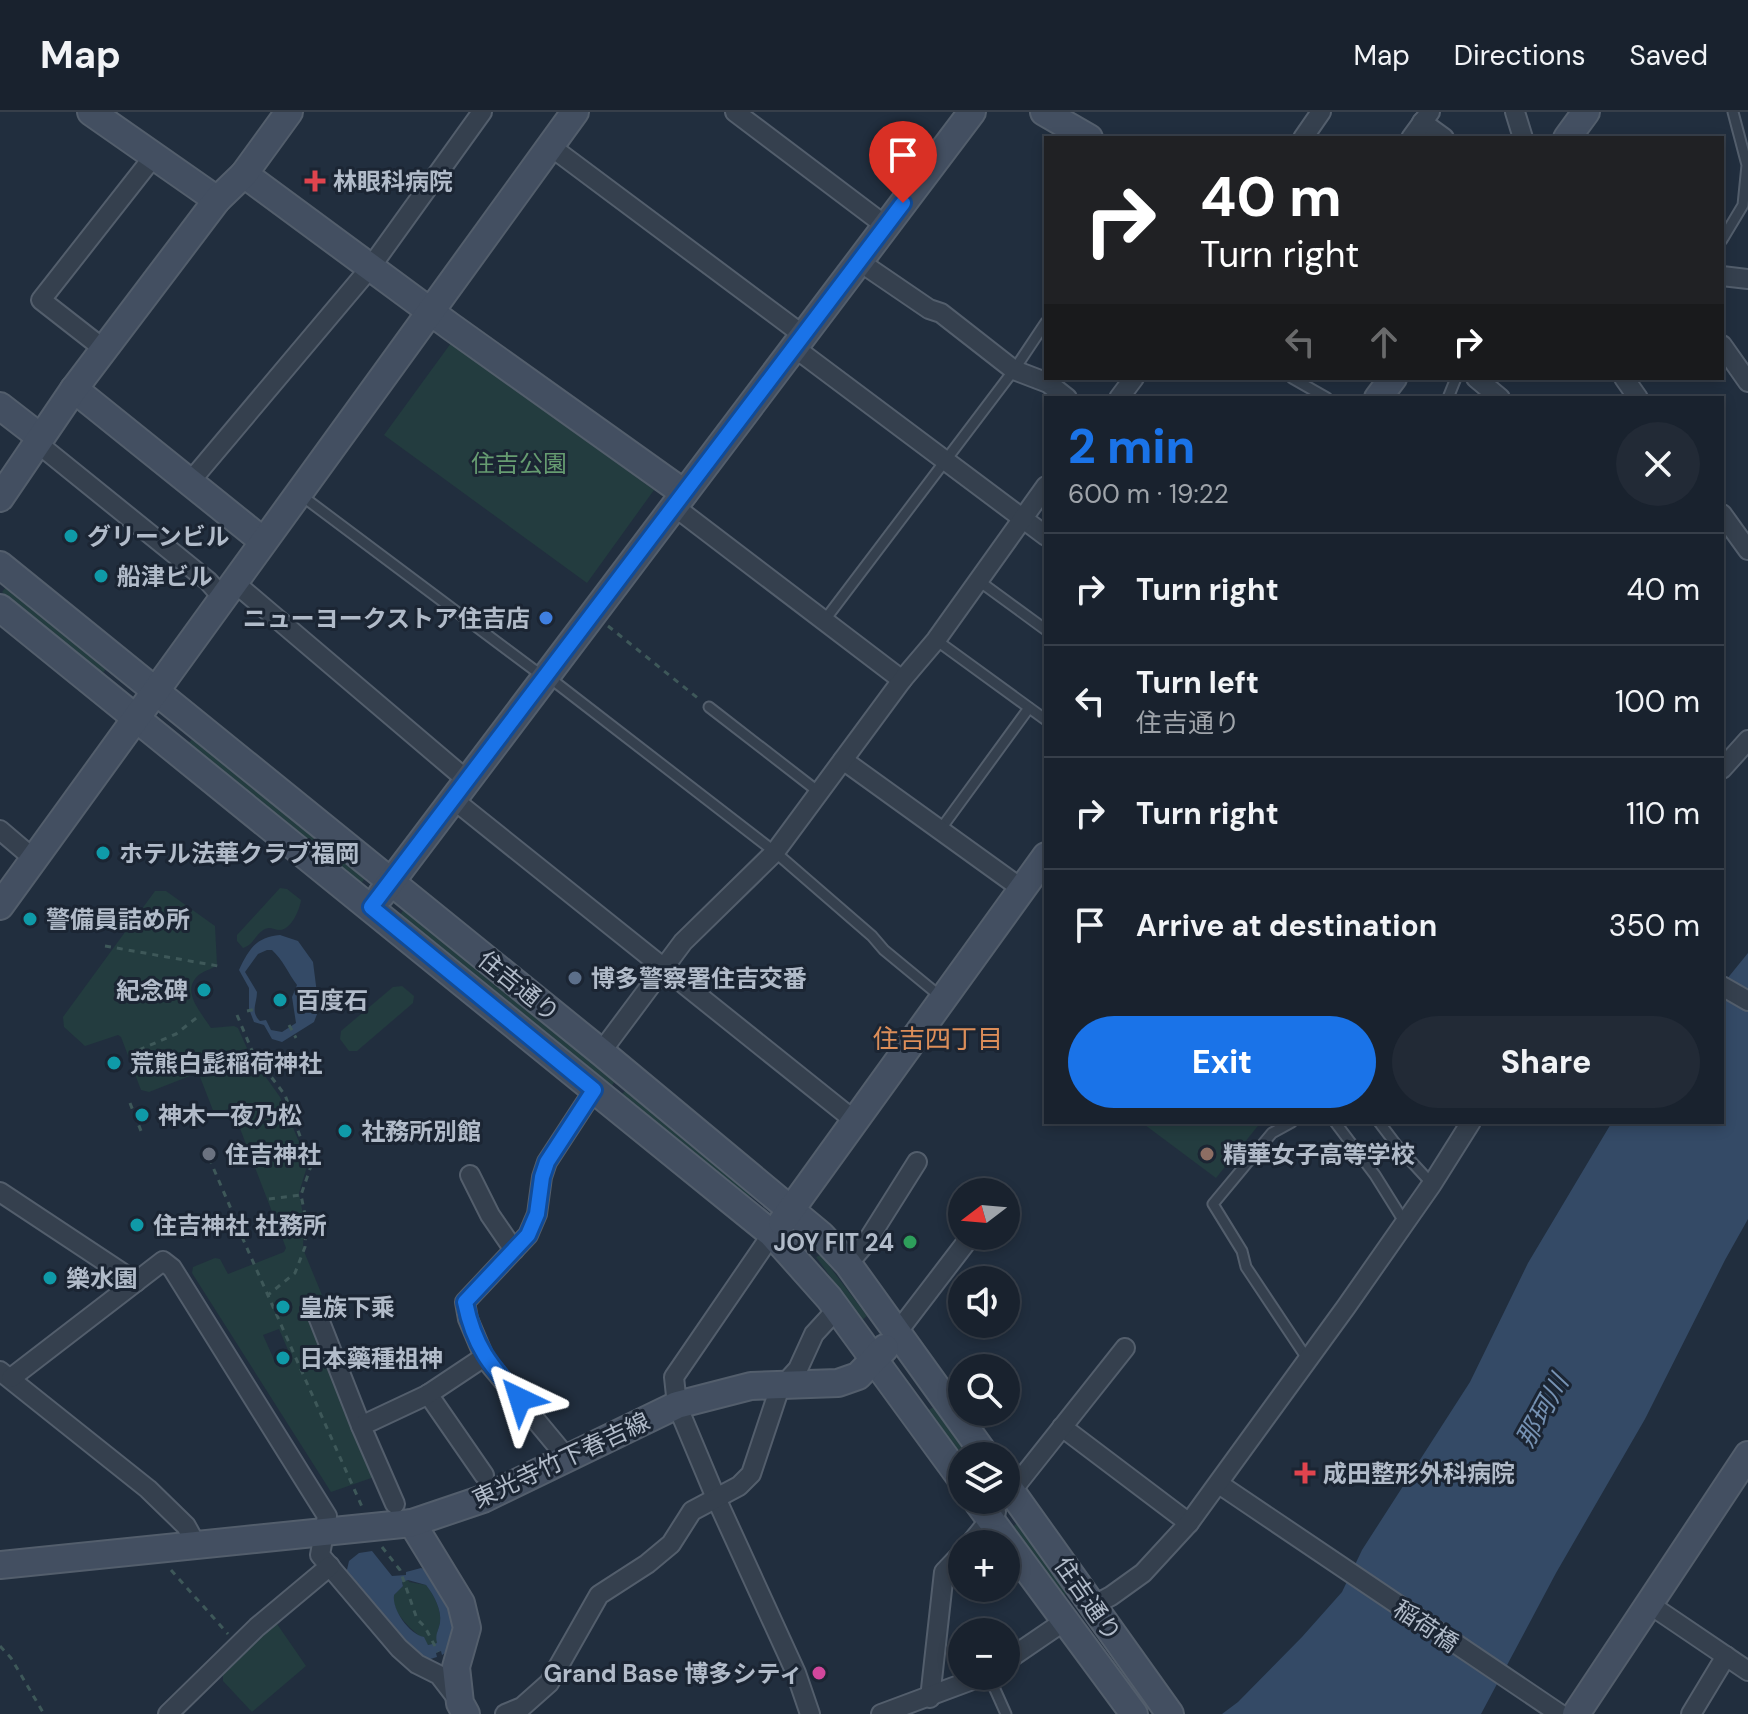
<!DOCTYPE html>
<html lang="en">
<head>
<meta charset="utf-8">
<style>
	:root { --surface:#19222e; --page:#222a36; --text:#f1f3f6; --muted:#9fa4aa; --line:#373f4a; --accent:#1a73e8 }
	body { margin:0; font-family:"DM Sans","Noto Sans JP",sans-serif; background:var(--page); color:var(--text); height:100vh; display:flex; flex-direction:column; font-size:30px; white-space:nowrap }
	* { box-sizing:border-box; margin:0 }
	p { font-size:26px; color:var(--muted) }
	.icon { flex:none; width:44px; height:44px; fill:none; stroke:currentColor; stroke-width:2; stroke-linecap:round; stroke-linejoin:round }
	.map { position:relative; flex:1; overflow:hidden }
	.panel { position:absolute; left:1044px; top:284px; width:680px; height:728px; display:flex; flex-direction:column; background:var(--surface); border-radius:0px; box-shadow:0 4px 12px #0003,0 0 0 2px var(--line) }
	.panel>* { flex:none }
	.hud { position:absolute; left:1044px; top:24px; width:680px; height:244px; border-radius:0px; box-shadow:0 4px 12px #0003,0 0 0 2px var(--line); background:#202124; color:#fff; overflow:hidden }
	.needle { width:52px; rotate:254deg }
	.tools { position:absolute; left:948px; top:1066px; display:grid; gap:16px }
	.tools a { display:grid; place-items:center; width:72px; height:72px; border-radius:50%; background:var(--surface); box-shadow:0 4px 12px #0003,0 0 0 2px var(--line); font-size:40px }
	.pin { position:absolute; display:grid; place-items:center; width:68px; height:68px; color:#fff; margin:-82px -34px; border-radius:50% 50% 50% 0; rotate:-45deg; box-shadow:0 0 8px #0007 }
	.pin .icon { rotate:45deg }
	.me { position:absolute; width:88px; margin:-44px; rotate:319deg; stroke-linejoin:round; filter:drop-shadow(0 0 6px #0008) }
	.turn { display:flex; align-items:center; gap:28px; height:168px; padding:0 24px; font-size:36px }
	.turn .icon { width:104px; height:104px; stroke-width:2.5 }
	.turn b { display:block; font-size:56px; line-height:68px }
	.lanes { display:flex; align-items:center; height:76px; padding:0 24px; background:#0003; justify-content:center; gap:40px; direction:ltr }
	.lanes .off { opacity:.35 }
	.round { display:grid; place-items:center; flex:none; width:84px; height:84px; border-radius:42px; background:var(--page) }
	.summary { display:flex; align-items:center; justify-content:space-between; height:136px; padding:0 24px }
	h1 { font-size:48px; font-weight:800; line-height:60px; color:var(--accent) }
	.primary-button { display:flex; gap:16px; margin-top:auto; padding:16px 24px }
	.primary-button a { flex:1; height:92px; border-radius:48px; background:var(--accent); color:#fff; font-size:32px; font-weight:800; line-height:92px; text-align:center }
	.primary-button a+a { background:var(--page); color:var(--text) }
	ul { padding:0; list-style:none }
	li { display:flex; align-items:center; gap:24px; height:112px; padding:0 24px; border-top:2px solid var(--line) }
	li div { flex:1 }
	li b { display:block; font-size:30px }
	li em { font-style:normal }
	header { display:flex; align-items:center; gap:48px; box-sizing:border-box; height:112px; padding:0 40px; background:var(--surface); border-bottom:2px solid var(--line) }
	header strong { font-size:38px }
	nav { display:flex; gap:44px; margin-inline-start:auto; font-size:28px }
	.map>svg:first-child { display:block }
</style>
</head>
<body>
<header>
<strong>Map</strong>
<nav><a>Map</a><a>Directions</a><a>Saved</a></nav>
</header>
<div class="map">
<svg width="1748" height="1602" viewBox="0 0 1748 1602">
	<rect width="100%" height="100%" fill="#212e3e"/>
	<g fill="#233c3f" fill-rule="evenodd">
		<path d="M451 231 654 378 587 471 384 323Z"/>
		<path d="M6 475 106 557 102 562 2 480Z"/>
		<path d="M192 627 365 766 361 772 188 632Z"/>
		<path d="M280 776 287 777 301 788C300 797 291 818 280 818 273 818 269 813 262 819 254 825 253 833 243 836L237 829V823Z"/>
		<path d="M155 779H166L215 814 217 852C212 858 207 857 200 862 179 878 201 900 211 916L234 914 238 916 250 943 280 985 308 1051 299 1081 304 1108 303 1137 322 1183 321 1187 307 1193 306 1196 377 1364 331 1380 192 1161 193 1155 215 1146 220 1147 228 1162 284 1140 286 1136 234 1001 229 997 214 1001 200 965 195 962 149 980 141 978 121 925 118 923 85 934 64 915 63 905ZM279 1217 291 1245 276 1252 263 1223Z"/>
		<path d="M404 797 615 969 611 975 400 803Z"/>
		<path d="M402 874 414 884 413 891 357 939H349L340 927 341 919 393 875Z"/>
		<path d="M626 978 752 1081 747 1087 621 983Z"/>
		<path d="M1141 1010H1261L1216 1066Z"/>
		<path d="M821 1143 867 1204 862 1208 816 1145Z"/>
		<path d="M934 1295 969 1344 962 1345 928 1298Z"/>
		<path d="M1017 1411 1068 1481 1063 1484 1013 1415Z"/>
		<path d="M408 1468 409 1470 426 1473C434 1483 442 1498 440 1511 438 1519 436 1522 438 1531L428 1533C415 1518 391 1504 394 1483L403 1474 402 1470Z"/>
		<path d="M275 1509 306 1554 252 1600 223 1569V1557Z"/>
	</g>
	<g fill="#344a66" fill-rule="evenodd">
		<path d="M280 823 298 829 313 850 319 897 314 910 282 930 272 927 264 913 254 910 249 897V876L239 858C249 837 256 825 280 823ZM267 838H272C283 848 288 861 297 873L292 885 296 911 282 920 271 918 266 908 260 909C250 900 257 891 257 880L245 860 258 842Z"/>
		<path d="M1748 841V1107L1725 1148 1645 1307 1556 1461 1481 1602H1222L1238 1590 1302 1525 1342 1480 1362 1438 1470 1270 1528 1151 1612 1010H1722V873Z"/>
		<path d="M372 1439 392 1464 406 1463V1460L421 1456 426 1458C449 1491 463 1499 447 1540L442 1543 441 1539 436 1541 437 1545 427 1548 419 1546 346 1462 349 1449 359 1441ZM408 1468 426 1473C434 1483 442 1498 440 1511 438 1520 435 1522 437 1531L428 1533 424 1525C409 1522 392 1498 394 1483L403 1474 402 1470Z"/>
	</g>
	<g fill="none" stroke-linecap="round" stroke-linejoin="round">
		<g stroke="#535e6c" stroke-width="13">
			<g id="lane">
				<path d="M1722 128 1743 93 1747 53 1733 0"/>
				<path d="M1292 266 1327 286"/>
				<path d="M1448 286 1456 266"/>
				<path d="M302 384 545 566 555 570 775 740 872 824 884 838 941 885"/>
				<path d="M979 469 1046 518"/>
				<path d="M824 509 1014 258 1046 210"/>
				<path d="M936 528 1046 608"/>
				<path d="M709 595 820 681"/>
				<path d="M940 718 1029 596"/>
				<path d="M1292 1010 1272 1021 1213 1092 1242 1139 1246 1155 1308 1248"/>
				<path d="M1335 1010 1375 1063 1405 1111"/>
				<path d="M1379 1010 1398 1035 1432 1072"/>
				<path d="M989 1564 1006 1602"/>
			</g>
		</g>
		<g stroke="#535e6c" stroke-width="22">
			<g id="street">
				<path d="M735 0 886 114"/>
				<path d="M1515 0 1523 26"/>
				<path d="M1422 10 1444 26"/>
				<path d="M1303 26 1321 0"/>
				<path d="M1411 26 1430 0"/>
				<path d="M550 34 803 223"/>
				<path d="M860 150 929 197 941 201 1014 258 1048 271 1067 286"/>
				<path d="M1722 164 1748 167"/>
				<path d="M1722 233 1748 270"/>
				<path d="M795 236 1046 424"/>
				<path d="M105 238 41 188 154 44"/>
				<path d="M1476 266 1500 286"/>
				<path d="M1624 266 1638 286"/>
				<path d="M1119 286 1134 266"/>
				<path d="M36 330 208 469 223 486"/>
				<path d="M189 371 370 156 482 0"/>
				<path d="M675 395 902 568"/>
				<path d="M1722 402 1748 438"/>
				<path d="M235 471 468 669"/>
				<path d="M843 648 1022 777"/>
				<path d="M1722 657 1748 628"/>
				<path d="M454 688 855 1009"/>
				<path d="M0 718 34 747"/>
				<path d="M1722 874 1748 889"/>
				<path d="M601 940 683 830 775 740 902 568 936 528 1046 374"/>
				<path d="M470 1063 490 1103 514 1138"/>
				<path d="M0 1080 136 1170"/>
				<path d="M772 1122 674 1265 677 1293 716 1386 796 1561 810 1602"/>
				<path d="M848 1152 866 1131 917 1050"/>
				<path d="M317 1202 361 1314"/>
				<path d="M896 1222 971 1124"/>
				<path d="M0 1259 148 1377 186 1414 197 1434"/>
				<path d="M11 1266 163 1149 172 1156 327 1404 320 1443 399 1536 417 1552 439 1563 459 1589"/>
				<path d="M428 1282 484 1363"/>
				<path d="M1062 1315 1189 1411"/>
				<path d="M568 1347 485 1247 468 1207 465 1190 528 1123 537 1102 542 1065 547 1050 594 978"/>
				<path d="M1219 1372 1560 1602"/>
				<path d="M1006 1386 1125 1236"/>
				<path d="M395 1392 361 1314 427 1283 484 1245"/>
				<path d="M970 1432 996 1400"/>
				<path d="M1649 1492 1748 1559"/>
				<path d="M1092 1494 1111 1484 1143 1461 1189 1411 1346 1195 1432 1072 1471 1010"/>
				<path d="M1006 1549 1066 1508"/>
				<path d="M930 1586 944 1460 962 1441"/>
				<path d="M168 1602 257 1515 330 1454"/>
				<path d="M505 1602 522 1595 549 1571 599 1483 647 1452 671 1432 692 1399 739 1374 751 1362 779 1278 798 1257 814 1222 837 1197"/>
				<path d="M881 1602 983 1564"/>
				<path d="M1691 1602 1726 1544"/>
			</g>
		</g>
		<g stroke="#535e6c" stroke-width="30">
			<g id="secondary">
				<path d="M91 0 217 88"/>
				<path d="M1044 0 1089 26"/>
				<path d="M1567 26 1586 0"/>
				<path d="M244 62 450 214 684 381"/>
				<path d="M74 277 263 429"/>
				<path d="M1378 286 1393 266"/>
				<path d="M0 294 40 325"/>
				<path d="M0 386 74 277 217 88 244 62 289 0"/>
				<path d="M0 453 601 940 821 1123 848 1152 986 1344"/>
				<path d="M0 496 772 1122 829 1186 962 1368"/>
				<path d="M381 783 972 0"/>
				<path d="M0 794 575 0"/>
				<path d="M782 1110 1046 744"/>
				<path d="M1006 1372 1170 1602"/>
				<path d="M976 1388 1134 1602"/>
				<path d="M412 1411 461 1491 467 1516 456 1555 460 1591 466 1602"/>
				<path d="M0 1453 412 1411 483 1387 677 1293 751 1274 838 1271 858 1264 885 1236"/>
				<path d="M1576 1602 1748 1343"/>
			</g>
		</g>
		<g stroke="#3e5859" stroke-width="3" stroke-dasharray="6 6" stroke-linecap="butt">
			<path d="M608 514 699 587"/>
			<path d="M105 834 218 854"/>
			<path d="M247 899 257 897"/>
			<path d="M237 903 253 941 285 983 311 1054 301 1083 306 1108 305 1135 295 1161 268 1183"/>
			<path d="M289 913 296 926"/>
			<path d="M139 938 176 922 200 903"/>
			<path d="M130 991 143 1024"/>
			<path d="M209 1046 235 1106"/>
			<path d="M269 1087 301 1083"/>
			<path d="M242 1125 363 1397"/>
			<path d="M382 1435 400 1458 417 1507 425 1515 438 1540"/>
			<path d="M171 1458 228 1522"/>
			<path d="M0 1534 11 1546 44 1602"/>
		</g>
		<use href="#lane" stroke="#35404e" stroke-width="9"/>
		<use href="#street" stroke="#35404e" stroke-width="18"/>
		<use href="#secondary" stroke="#434f61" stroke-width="26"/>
	</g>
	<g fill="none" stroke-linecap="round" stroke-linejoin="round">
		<g stroke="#114b97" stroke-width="20">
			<path id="route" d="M520 1287C491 1254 474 1235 465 1190L528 1123 537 1102 542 1065 547 1050 594 978 371 795 903 91"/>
		</g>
		<use href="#route" stroke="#1a73e8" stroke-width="14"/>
	</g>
	<g fill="#e0444e" stroke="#1b2533" stroke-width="3">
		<path d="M311 57h8v8h8v8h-8v8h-8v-8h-8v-8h8z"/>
		<path d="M1301 1349h8v8h8v8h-8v8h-8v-8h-8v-8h8z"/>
	</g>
	<g fill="#0f9aa8" stroke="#1b2533" stroke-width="3">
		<circle cx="71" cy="424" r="8"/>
		<circle cx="101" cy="464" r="8"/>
		<circle cx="103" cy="741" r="8"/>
		<circle cx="30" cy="807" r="8"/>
		<circle cx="204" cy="878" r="8"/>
		<circle cx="280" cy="888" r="8"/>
		<circle cx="114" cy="951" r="8"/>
		<circle cx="142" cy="1003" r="8"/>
		<circle cx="345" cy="1019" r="8"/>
		<circle cx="137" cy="1113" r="8"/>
		<circle cx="50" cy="1166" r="8"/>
		<circle cx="283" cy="1195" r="8"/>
		<circle cx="283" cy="1246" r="8"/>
	</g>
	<circle fill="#3f7fe0" stroke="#1b2533" stroke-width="3" cx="546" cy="506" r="8"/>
	<circle fill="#5c6f8a" stroke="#1b2533" stroke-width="3" cx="575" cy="866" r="8"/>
	<circle fill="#6b7280" stroke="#1b2533" stroke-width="3" cx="209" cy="1042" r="8"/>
	<circle fill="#8d6e63" stroke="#1b2533" stroke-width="3" cx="1207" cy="1042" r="8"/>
	<circle fill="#2e9e5b" stroke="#1b2533" stroke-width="3" cx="910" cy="1130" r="8"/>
	<circle fill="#d1479c" stroke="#1b2533" stroke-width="3" cx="819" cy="1561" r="8"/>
	<g text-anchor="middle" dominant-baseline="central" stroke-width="6" stroke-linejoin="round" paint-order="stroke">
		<g font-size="24" font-weight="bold" fill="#b1bbc9" stroke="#1b2533" text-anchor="start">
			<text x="333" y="69">林眼科病院</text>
			<text x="87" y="424">グリーンビル</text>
			<text x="117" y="464">船津ビル</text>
			<text x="530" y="506" text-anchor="end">ニューヨークストア住吉店</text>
			<text x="119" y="741">ホテル法華クラブ福岡</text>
			<text x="46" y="807">警備員詰め所</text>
			<text x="591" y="866">博多警察署住吉交番</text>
			<text x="188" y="878" text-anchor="end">紀念碑</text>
			<text x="296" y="888">百度石</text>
			<text x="130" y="951">荒熊白髭稲荷神社</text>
			<text x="158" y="1003">神木一夜乃松</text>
			<text x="361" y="1019">社務所別館</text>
			<text x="225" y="1042">住吉神社</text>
			<text x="1223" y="1042">精華女子高等学校</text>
			<text x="153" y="1113">住吉神社 社務所</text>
			<text x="894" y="1130" text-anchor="end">JOY FIT 24</text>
			<text x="66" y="1166">樂水園</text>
			<text x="299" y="1195">皇族下乘</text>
			<text x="299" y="1246">日本藥種祖神</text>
			<text x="1323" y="1361">成田整形外科病院</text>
			<text x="803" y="1561" text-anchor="end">Grand Base 博多シティ</text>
		</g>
		<g font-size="24" fill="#669c71" stroke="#1b2533">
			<text x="519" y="351">住吉公園</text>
		</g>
		<g font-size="24" fill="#b1bbc9" stroke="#1b2533">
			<text transform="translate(519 874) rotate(39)">住吉通り</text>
			<text transform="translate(561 1348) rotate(-25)">東光寺竹下春吉線</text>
			<text transform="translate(1088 1487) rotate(55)">住吉通り</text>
			<text transform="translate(1426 1514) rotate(34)">稲荷橋</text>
		</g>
		<g font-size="26" fill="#dc8e59" stroke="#1b2533">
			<text x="938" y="927">住吉四丁目</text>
		</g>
		<g font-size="26" font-style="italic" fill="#7692b3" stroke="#1b2533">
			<text transform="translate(1542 1299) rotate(-61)">那珂川</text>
		</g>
	</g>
</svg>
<div class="tools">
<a><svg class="needle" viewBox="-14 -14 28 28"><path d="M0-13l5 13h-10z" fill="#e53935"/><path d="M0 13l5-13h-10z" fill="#9fa4aa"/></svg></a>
<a><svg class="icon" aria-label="sound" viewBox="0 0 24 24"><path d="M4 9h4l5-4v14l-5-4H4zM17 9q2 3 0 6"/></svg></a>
<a><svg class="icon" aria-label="search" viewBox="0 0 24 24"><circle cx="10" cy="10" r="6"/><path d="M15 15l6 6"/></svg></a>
<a><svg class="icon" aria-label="layers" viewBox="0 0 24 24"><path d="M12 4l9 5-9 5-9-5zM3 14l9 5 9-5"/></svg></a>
<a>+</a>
<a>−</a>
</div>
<div class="pin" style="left:903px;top:91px;background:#d93025"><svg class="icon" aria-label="arrive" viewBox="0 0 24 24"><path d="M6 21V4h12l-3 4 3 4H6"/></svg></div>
<svg class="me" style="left:520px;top:1287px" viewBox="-20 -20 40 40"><path d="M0-17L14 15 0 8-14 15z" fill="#1a73e8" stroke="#fff" stroke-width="4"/></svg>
<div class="hud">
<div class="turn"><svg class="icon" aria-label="right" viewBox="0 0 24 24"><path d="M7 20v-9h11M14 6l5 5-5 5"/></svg><div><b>40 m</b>Turn right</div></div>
<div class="lanes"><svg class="icon off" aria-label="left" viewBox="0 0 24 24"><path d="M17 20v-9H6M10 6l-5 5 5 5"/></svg><svg class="icon off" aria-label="ahead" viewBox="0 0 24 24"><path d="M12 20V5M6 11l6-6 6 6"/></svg><svg class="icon" aria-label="right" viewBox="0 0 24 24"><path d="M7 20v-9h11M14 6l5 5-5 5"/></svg></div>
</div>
<section class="panel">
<div class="summary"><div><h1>2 min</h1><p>600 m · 19:22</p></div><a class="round"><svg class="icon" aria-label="close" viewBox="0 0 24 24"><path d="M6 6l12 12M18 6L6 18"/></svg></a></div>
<ul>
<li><svg class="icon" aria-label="right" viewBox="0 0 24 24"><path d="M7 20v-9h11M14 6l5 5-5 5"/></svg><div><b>Turn right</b></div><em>40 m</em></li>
<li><svg class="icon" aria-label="left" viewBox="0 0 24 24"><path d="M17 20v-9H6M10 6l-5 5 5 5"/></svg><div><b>Turn left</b><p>住吉通り</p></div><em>100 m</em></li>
<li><svg class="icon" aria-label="right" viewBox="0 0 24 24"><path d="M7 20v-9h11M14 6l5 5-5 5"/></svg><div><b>Turn right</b></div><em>110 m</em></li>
<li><svg class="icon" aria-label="arrive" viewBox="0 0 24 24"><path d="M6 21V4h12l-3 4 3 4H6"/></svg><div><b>Arrive at destination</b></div><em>350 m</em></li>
</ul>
<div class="primary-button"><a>Exit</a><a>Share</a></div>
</section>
</div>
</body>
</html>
